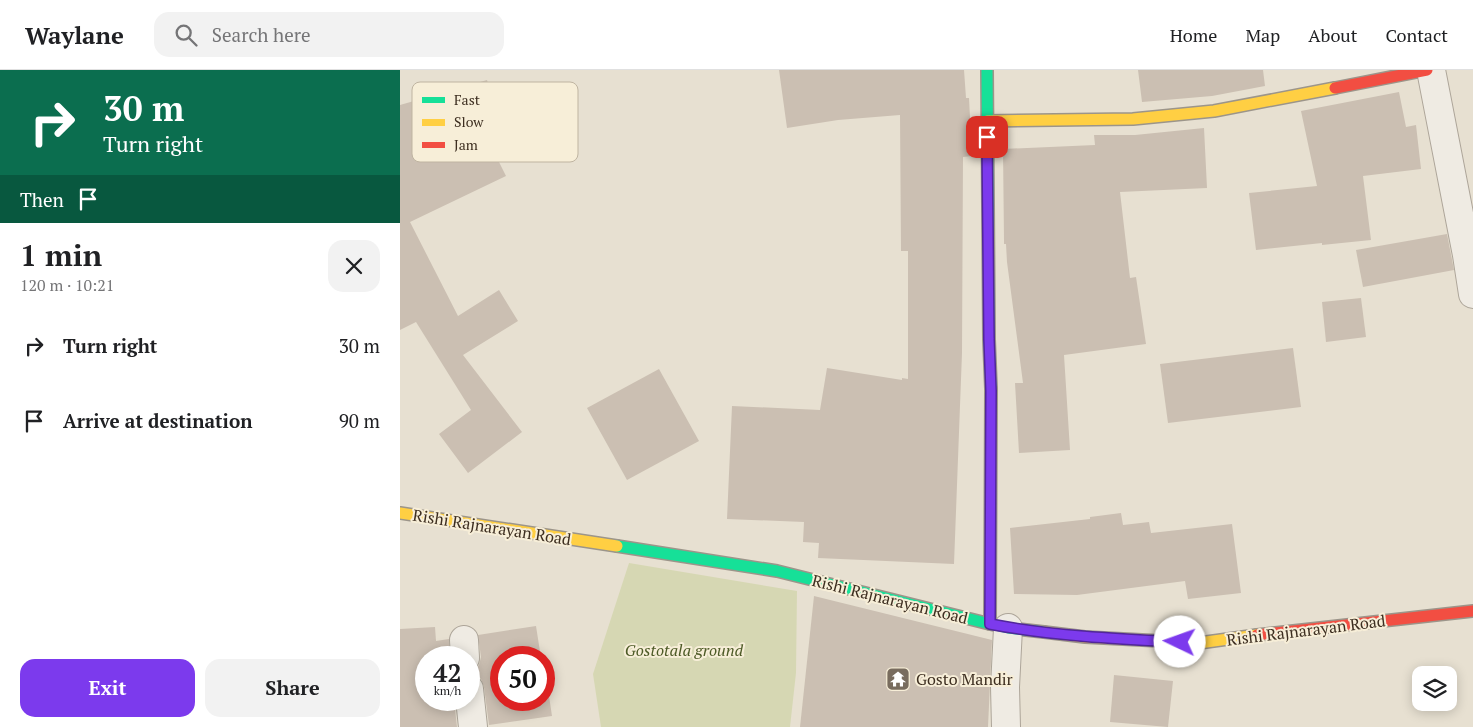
<!DOCTYPE html>
<html lang="en">
<head>
<meta charset="utf-8">
<style>
	:root { --surface:#fff; --page:#f2f2f2; --text:#202124; --muted:#757577; --line:#e0e0e0; --accent:#7c3aed }
	body { margin:0; font-family:"PT Serif",serif; background:var(--page); color:var(--text); height:100vh; display:flex; flex-direction:column; font-size:19px; white-space:nowrap }
	* { box-sizing:border-box; margin:0 }
	p { font-size:16px; color:var(--muted) }
	.icon { flex:none; width:28px; height:28px; fill:none; stroke:currentColor; stroke-width:2; stroke-linecap:round; stroke-linejoin:round }
	.map { position:relative; flex:1; overflow:hidden }
	.side { display:flex; flex-direction:column; background:var(--surface); width:400px }
	.side>* { flex:none }
	.hud { background:#0b6e4f; color:#fff; overflow:hidden }
	.controls { position:absolute; left:1012px; top:596px; display:grid; gap:10px }
	.controls a { display:grid; place-items:center; width:45px; height:45px; border-radius:10px; background:var(--surface); box-shadow:0 2px 12px #0003; font-size:25px }
	.speed { position:absolute; left:15px; top:576px; display:flex; gap:10px; font-size:25px; font-weight:700; text-align:center }
	.speed>* { display:grid; place-content:center; width:65px; height:65px; border-radius:50%; background:var(--surface); box-shadow:0 2px 12px #0003; line-height:1 }
	.speed small { font-size:12px; font-weight:400 }
	.speed .limit { border:8px solid #d22; background:#fff; color:#111 }
	.pin { position:absolute; display:grid; place-items:center; width:42px; height:42px; color:#fff; margin:-21px; border-radius:10px; box-shadow:0 2px 8px #0006 }
	.me { position:absolute; width:55px; margin:-28px; rotate:273deg; stroke-linejoin:round; filter:drop-shadow(0 0 4px #0008) }
	.turn { display:flex; align-items:center; gap:18px; height:105px; padding:0 20px; font-size:22px }
	.turn .icon { width:65px; height:65px; stroke-width:2.5 }
	.turn b { display:block; font-size:35px; line-height:42px }
	.then { display:flex; align-items:center; height:48px; padding:0 20px; background:#0003; gap:10px; font-size:19px }
	.round { display:grid; place-items:center; flex:none; width:52px; height:52px; border-radius:15px; background:var(--page) }
	.overview { display:flex; align-items:center; justify-content:space-between; height:85px; padding:0 20px }
	h1 { font-size:30px; font-weight:600; line-height:38px }
	.cta { display:flex; gap:10px; margin-top:auto; padding:10px 20px }
	.cta a { flex:1; height:58px; border-radius:15px; background:var(--accent); color:#fff; font-size:20px; font-weight:600; line-height:58px; text-align:center }
	.cta a+a { background:var(--page); color:var(--text) }
	ul { padding:0; list-style:none }
	li { display:flex; align-items:center; gap:15px; height:75px; padding:0 20px }
	li div { flex:1 }
	li b { display:block; font-size:19px }
	li em { font-style:normal }
	header { display:flex; align-items:center; gap:30px; box-sizing:border-box; height:70px; padding:0 25px; background:var(--surface); border-bottom:1px solid var(--line) }
	header strong { font-size:24px }
	nav { display:flex; gap:28px; margin-inline-start:auto; font-size:18px }
	.search { width:350px; height:45px; background:var(--page); display:flex; align-items:center; gap:12px; box-sizing:border-box; padding:0 18px; border-radius:15px; color:var(--muted); font-size:19px }
	main { display:flex; flex:1; min-height:0 }
	.map>svg:first-child { display:block }
</style>
</head>
<body>
<header>
<strong>Waylane</strong>
<div class="search"><svg class="icon" aria-label="search" viewBox="0 0 24 24"><circle cx="10" cy="10" r="6"/><path d="M15 15l6 6"/></svg>Search here</div>
<nav><a>Home</a><a>Map</a><a>About</a><a>Contact</a></nav>
</header>
<main>
<section class="side">
<div class="hud">
<div class="turn"><svg class="icon" aria-label="right" viewBox="0 0 24 24"><path d="M7 20v-9h11M14 6l5 5-5 5"/></svg><div><b>30 m</b>Turn right</div></div>
<div class="then">Then<svg class="icon" aria-label="arrive" viewBox="0 0 24 24"><path d="M6 21V4h12l-3 4 3 4H6"/></svg></div>
</div>
<div class="overview"><div><h1>1 min</h1><p>120 m · 10:21</p></div><a class="round"><svg class="icon" aria-label="close" viewBox="0 0 24 24"><path d="M6 6l12 12M18 6L6 18"/></svg></a></div>
<ul>
<li><svg class="icon" aria-label="right" viewBox="0 0 24 24"><path d="M7 20v-9h11M14 6l5 5-5 5"/></svg><div><b>Turn right</b></div><em>30 m</em></li>
<li><svg class="icon" aria-label="arrive" viewBox="0 0 24 24"><path d="M6 21V4h12l-3 4 3 4H6"/></svg><div><b>Arrive at destination</b></div><em>90 m</em></li>
</ul>
<div class="cta"><a>Exit</a><a>Share</a></div>
</section>
<div class="map">
<svg width="1073" height="657" viewBox="0 0 1073 657">
	<rect width="100%" height="100%" fill="#e7e0d1"/>
	<path fill="#d6d7b3" d="M229 493 397 521 396 603 390 657H201L193 604Z"/>
	<g fill="#cbbfb2">
		<path d="M379 0H564L566 28H569L572 86 563 87 562 283 554 494 418 488 419 473 403 472 404 452 327 449 332 336 420 340 427 298 502 310V308L508 309V181H501L500 45 438 50 387 58Z"/>
		<path d="M738 0H863L865 16 812 26 742 32Z"/>
		<path d="M87 10 101 57 84 62 106 106 10 152 58 246 99 220 118 251 63 285 122 362 68 403 39 364 71 340 16 252 0 260V35Z"/>
		<path d="M999 22 1006 57 1016 55 1021 99 963 106 971 170 922 175V173L856 180 849 123 917 116 901 41Z"/>
		<path d="M804 58 807 118 720 122 730 208 736 207 746 274 664 285 670 380 619 383 615 313H623L607 192 606 174H604V170L603 79 695 75 694 65H735Z"/>
		<path d="M1047 164 1054 200 963 217 956 180Z"/>
		<path d="M961 228 966 267 926 272 922 232Z"/>
		<path d="M893 278 901 337 768 353 760 294Z"/>
		<path d="M259 299 299 371 227 410 187 338Z"/>
		<path d="M721 443 723 455 749 452 751 463 832 454 841 523 788 529 785 511 677 525 614 524 610 458 690 449V447Z"/>
		<path d="M414 526 592 570 588 657H400Z"/>
		<path d="M136 556 141 588H101V630H144V603V607L146 606 152 646 89 655 84 617 81 609 76 605 69 604 74 601 79 595 81 587 78 565Z"/>
		<path d="M35 557 36 571 49 569V588H26V630H54L57 657H0V559Z"/>
		<path d="M714 605 773 611 768 657 710 652Z"/>
	</g>
	<g fill="none" stroke-linecap="round" stroke-linejoin="round">
		<g stroke="#ada599" stroke-width="30">
			<g id="street">
				<path d="M1031 0 1067 185 1073 224"/>
				<path d="M64 570 65 588"/>
				<path d="M69 619 73 657"/>
				<path d="M606 657 605 617 608 558"/>
			</g>
		</g>
		<g stroke="#9c958a" stroke-width="14">
			<g id="fast">
				<path d="M587 0 589 269 591 319"/>
				<path d="M217 476 377 501 590 554 608 558 644 562"/>
			</g>
		</g>
		<g stroke="#9c958a" stroke-width="14">
			<g id="slow">
				<path d="M587 51 733 49 814 41 935 18"/>
				<path d="M0 443 217 476"/>
				<path d="M590 554 591 319"/>
				<path d="M644 562 685 567 799 573 857 565"/>
			</g>
		</g>
		<g stroke="#9c958a" stroke-width="14">
			<g id="jam">
				<path d="M935 18 1027 0"/>
				<path d="M857 565 1073 541"/>
			</g>
		</g>
		<use href="#street" stroke="#efebe3" stroke-width="28"/>
		<use href="#fast" stroke="#16e098" stroke-width="11"/>
		<use href="#slow" stroke="#ffcf43" stroke-width="11"/>
		<use href="#jam" stroke="#f24e42" stroke-width="11"/>
	</g>
	<g fill="none" stroke-linecap="round" stroke-linejoin="round">
		<g stroke="#51269a" stroke-width="12">
			<path id="route" d="M587 67 589 269 591 321 590 554C652 566 717 569 780 572"/>
		</g>
		<use href="#route" stroke="#7c3aed" stroke-width="9"/>
	</g>
	<defs>
		<g id="temple-square" transform="scale(1.25)"><rect x="-9" y="-9" width="18" height="18" rx="4" fill="#786c5e" stroke="#f7eed8"/><path d="M0-6L5-2H3V0L6.5 2.5H4V6H1.5V3h-3V6H-4V2.5H-6.5L-3 0V-2H-5Z" fill="#fff"/></g>
	</defs>
	<g fill-rule="evenodd">
		<use href="#temple-square" x="498" y="609"/>
	</g>
	<g text-anchor="middle" dominant-baseline="central" stroke-width="4" stroke-linejoin="round" paint-order="stroke">
		<g font-size="16" fill="#3d2e20" stroke="#f7eed8">
			<text transform="translate(92 457) rotate(9)">Rishi Rajnarayan Road</text>
			<text transform="translate(490 529) rotate(14)">Rishi Rajnarayan Road</text>
			<text transform="translate(906 560) rotate(-7)">Rishi Rajnarayan Road</text>
		</g>
		<g font-size="16" font-style="italic" fill="#4d5a26" stroke="#f7eed8">
			<text x="284" y="580">Gostotala ground</text>
		</g>
		<g font-size="16" fill="#3d2e20" stroke="#f7eed8" text-anchor="start">
			<text x="516" y="609">Gosto Mandir</text>
		</g>
	</g>
	<rect x="12" y="12" width="166" height="80" rx="8" fill="#f7eed8" stroke="#bfb4a1" stroke-width="1"/>
	<rect x="22" y="27" width="23" height="6" fill="#16e098"/>
	<rect x="22" y="49" width="23" height="7" fill="#ffcf43"/>
	<rect x="22" y="72" width="23" height="6" fill="#f24e42"/>
	<g font-size="14" fill="#3d2e20">
		<text x="54" y="35">Fast</text>
		<text x="54" y="57">Slow</text>
		<text x="54" y="80">Jam</text>
	</g>
</svg>
<div class="controls">
<a><svg class="icon" aria-label="layers" viewBox="0 0 24 24"><path d="M12 4l9 5-9 5-9-5zM3 14l9 5 9-5"/></svg></a>
</div>
<div class="speed"><div>42<small>km/h</small></div><div class="limit">50</div></div>
<div class="pin" style="left:587px;top:67px;background:#d93025"><svg class="icon" aria-label="arrive" viewBox="0 0 24 24"><path d="M6 21V4h12l-3 4 3 4H6"/></svg></div>
<svg class="me" style="left:780px;top:572px" viewBox="-20 -20 40 40"><circle r="19" fill="#fff"/><path d="M0-13L10 11 0 6-10 11z" fill="#7c3aed"/></svg>
</div>
</main>
</body>
</html>
